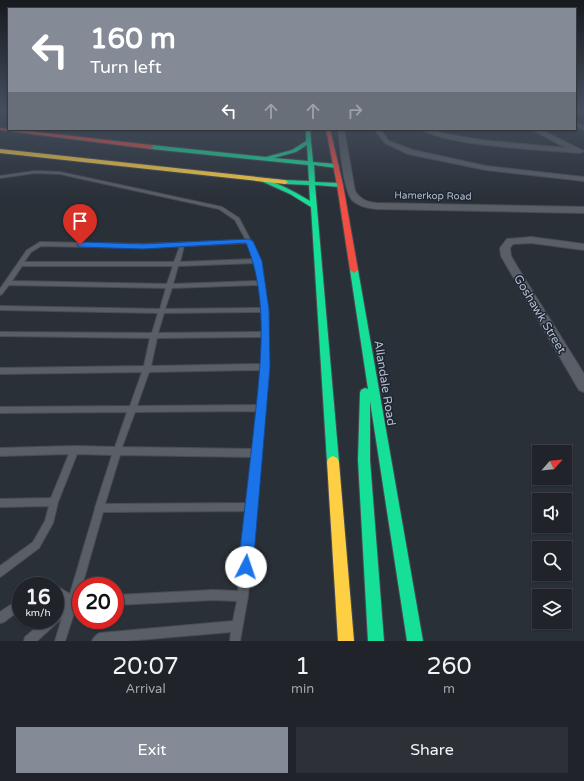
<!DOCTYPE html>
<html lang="en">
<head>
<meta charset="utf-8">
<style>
	:root { --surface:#20242a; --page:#2d3036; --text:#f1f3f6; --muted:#a2a4a8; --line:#3d4147; --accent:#848b96 }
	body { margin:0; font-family:"Varela Round",sans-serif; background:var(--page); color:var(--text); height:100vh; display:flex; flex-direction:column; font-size:15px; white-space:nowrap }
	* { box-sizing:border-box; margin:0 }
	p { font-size:13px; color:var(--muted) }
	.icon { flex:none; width:22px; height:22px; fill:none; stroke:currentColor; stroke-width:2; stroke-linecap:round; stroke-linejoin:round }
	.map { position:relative; height:641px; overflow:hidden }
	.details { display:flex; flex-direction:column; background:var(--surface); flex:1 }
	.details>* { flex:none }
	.guide { position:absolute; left:8px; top:8px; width:568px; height:122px; border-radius:0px; box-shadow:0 1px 3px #0004,0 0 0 1px var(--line); background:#848b96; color:#fff; overflow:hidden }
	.needle { width:26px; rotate:63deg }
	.tools { position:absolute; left:532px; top:445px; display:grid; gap:8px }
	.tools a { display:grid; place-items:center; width:40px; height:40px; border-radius:0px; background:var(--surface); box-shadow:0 1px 3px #0004,0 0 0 1px var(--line); font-size:20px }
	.speed { position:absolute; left:12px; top:577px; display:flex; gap:8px; font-size:20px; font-weight:700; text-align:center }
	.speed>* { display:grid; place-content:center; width:52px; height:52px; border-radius:50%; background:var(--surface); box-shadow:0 1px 3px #0004,0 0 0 1px var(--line); line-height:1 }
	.speed small { font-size:10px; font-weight:400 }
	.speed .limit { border:6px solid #d22; background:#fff; color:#111 }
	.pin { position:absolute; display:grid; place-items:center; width:34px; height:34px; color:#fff; margin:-41px -17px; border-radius:50% 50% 50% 0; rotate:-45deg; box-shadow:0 0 4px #0007 }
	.pin .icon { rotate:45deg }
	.me { position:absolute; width:44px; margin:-22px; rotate:4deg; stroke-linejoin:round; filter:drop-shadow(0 0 3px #0008) }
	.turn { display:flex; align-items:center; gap:14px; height:84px; padding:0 16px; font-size:18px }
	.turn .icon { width:52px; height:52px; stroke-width:2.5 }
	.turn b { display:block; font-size:28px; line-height:34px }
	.lanes { display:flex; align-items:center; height:38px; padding:0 16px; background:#0003; justify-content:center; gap:20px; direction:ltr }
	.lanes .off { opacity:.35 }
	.eta { display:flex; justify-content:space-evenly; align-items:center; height:68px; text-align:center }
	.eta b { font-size:24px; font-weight:600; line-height:28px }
	.primary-button { display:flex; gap:8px; margin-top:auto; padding:8px 16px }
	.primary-button a { flex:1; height:46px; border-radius:0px; background:var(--accent); color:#fff; font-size:16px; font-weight:600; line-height:46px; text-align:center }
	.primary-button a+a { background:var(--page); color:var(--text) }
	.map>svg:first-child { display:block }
</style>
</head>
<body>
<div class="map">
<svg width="584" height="641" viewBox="0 0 584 641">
	<rect width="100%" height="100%" fill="#2a3038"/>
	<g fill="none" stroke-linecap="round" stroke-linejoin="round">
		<g stroke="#484c53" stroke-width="2">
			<g id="lane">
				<path d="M35 171 60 172 222 207 239 218 251 241 261 261 268 310V367L253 523 248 596 240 641H230L231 632 126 641H92C94 637 96 635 100 633L233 621 237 601 213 600 115 605V595L213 590 238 591 246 511 103 512 82 586H81L79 597H81V607H76L65 641H55L62 618 37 641H24L25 637 45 620H55V611L65 603 55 596V586H53L55 585 70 594 95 509V508L112 455 77 454 58 502 53 523 39 548 3 575 0 577V566L33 542 45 521 49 506 0 507V499L51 498 69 454 0 456V448L75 446 115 447 127 412 0 413V407L130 406 142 372 0 374V368L144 366 150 338 0 336V332L152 333 158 313 0 310V306L160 309 166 288 9 285 2 294 0 295V289L27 250 40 242 143 244 246 240 235 220 219 209 60 174 35 173 0 178V176ZM247 243 255 259 180 262 184 246ZM41 246 143 248 180 246 174 262H24L31 252ZM256 263 258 281 173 284 178 266ZM22 266H173L167 284 12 281ZM259 285 262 308 165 309 172 288ZM262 312V332L158 333 164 313ZM262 337V364L151 366 157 338ZM261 370 258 405 137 406 149 372ZM257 411 253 449 122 447 135 412ZM120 455 252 457 247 503 105 504Z"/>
				<path d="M21 598V609L4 622 0 623V612Z"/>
			</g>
		</g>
		<g stroke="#484c53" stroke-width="2">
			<g id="street">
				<path d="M584 109V113L575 115V111Z"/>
				<path d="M575 122 584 126V130L575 126Z"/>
				<path d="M338 129H344L355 191C360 199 366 202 376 203L584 207V213L376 209C367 208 358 206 352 200 343 189 340 145 338 129Z"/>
				<path d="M374 129H380L389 141 413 150 486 166 584 177V181L486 170 408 154 385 143Z"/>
				<path d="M422 129H431L446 134 481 140 566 148 531 129H539L584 151 580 153C549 150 443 146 422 129Z"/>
				<path d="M531 237 584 244V250L531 243 513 244 510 248 511 256 518 268 584 374V392L579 390 501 256 500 248 507 239Z"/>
			</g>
		</g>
		<g stroke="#484c53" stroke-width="2">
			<g id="fast">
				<path d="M306 129H310L313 162 336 164 339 166 336 168 314 165 315 182 340 183 343 185 340 187 315 185 339 462 337 466 333 468 329 466 327 462 311 207 290 194 261 181C268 176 302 196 310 201L309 185 285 184 282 182 285 180 309 181 308 165 151 149 148 147 151 145 266 157 292 150 306 141ZM307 145 308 161 274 158 296 152Z"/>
				<path d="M354 267 358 270 423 641H407L370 401V460L384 641H368L358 460 360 393 361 390 365 388 368 389 350 270Z"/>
			</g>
		</g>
		<g stroke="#484c53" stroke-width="2">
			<g id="slow">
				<path d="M0 149 285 180 288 182 285 184 0 153Z"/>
				<path d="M333 456 337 458 339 462 354 641H338L327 462 329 458Z"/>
			</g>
		</g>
		<g stroke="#484c53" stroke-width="2">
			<g id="jam">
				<path d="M0 128 151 145 154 147 151 149 0 130Z"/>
				<path d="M326 129H330L343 185 358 270 354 273 350 270 337 185Z"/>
			</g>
		</g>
		<use href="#lane" fill="#5a5e66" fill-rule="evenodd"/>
		<use href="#street" fill="#5a5e66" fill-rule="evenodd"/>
		<use href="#fast" fill="#16e098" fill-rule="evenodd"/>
		<use href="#slow" fill="#ffcf43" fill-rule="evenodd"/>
		<use href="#jam" fill="#f24e42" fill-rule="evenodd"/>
	</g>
	<linearGradient id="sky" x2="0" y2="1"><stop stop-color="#171a1f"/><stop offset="0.55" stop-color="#444e5e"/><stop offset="1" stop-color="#444e5e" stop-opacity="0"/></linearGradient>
	<rect width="584" height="198" fill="url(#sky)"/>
	<path fill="#1a73e8" stroke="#114b97" d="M249 239 253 241 262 261 269 310 270 367 253 567 251 572 246 574 241 572 238 567C243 523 248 480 253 436 259 376 271 301 246 243L143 249 80 247 77 245 80 242 143 244Z"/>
	<g text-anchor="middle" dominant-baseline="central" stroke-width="3" stroke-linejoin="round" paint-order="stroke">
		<g font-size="10" fill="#b4bcc9" stroke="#1d2633">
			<text transform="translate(433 196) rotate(1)">Hamerkop Road</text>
		</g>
		<g font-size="12" fill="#b4bcc9" stroke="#1d2633">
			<text transform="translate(540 314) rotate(59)">Goshawk Street</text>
			<text transform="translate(385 383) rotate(81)">Allandale Road</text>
		</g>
	</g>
</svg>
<div class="tools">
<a><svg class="needle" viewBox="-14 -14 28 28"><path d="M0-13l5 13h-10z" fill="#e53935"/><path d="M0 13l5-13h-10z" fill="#a2a4a8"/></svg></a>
<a><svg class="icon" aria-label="sound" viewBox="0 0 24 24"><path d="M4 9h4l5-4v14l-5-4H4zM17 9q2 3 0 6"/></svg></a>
<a><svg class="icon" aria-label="search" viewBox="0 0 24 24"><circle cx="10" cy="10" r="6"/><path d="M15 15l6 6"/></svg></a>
<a><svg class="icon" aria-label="layers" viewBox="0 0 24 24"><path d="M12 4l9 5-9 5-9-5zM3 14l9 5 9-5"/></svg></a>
</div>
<div class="speed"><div>16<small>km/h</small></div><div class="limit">20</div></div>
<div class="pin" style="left:80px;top:245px;background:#d93025"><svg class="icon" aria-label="arrive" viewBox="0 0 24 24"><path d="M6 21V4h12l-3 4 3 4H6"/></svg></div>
<svg class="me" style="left:246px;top:567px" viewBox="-20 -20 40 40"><circle r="19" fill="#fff"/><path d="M0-13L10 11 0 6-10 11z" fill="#1a73e8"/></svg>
<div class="guide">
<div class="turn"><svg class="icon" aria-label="left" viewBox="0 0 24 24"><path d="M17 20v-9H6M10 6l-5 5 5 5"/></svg><div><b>160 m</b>Turn left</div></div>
<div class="lanes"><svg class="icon" aria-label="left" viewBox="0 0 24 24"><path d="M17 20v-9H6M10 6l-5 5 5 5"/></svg><svg class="icon off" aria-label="ahead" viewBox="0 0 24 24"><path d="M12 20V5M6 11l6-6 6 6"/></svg><svg class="icon off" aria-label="ahead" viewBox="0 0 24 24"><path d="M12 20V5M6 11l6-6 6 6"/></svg><svg class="icon off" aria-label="right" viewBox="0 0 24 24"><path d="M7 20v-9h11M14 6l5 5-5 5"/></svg></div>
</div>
</div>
<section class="details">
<div class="eta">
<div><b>20:07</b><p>Arrival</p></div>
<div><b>1</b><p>min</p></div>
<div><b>260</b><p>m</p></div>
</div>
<div class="primary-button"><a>Exit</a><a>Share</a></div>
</section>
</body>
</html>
